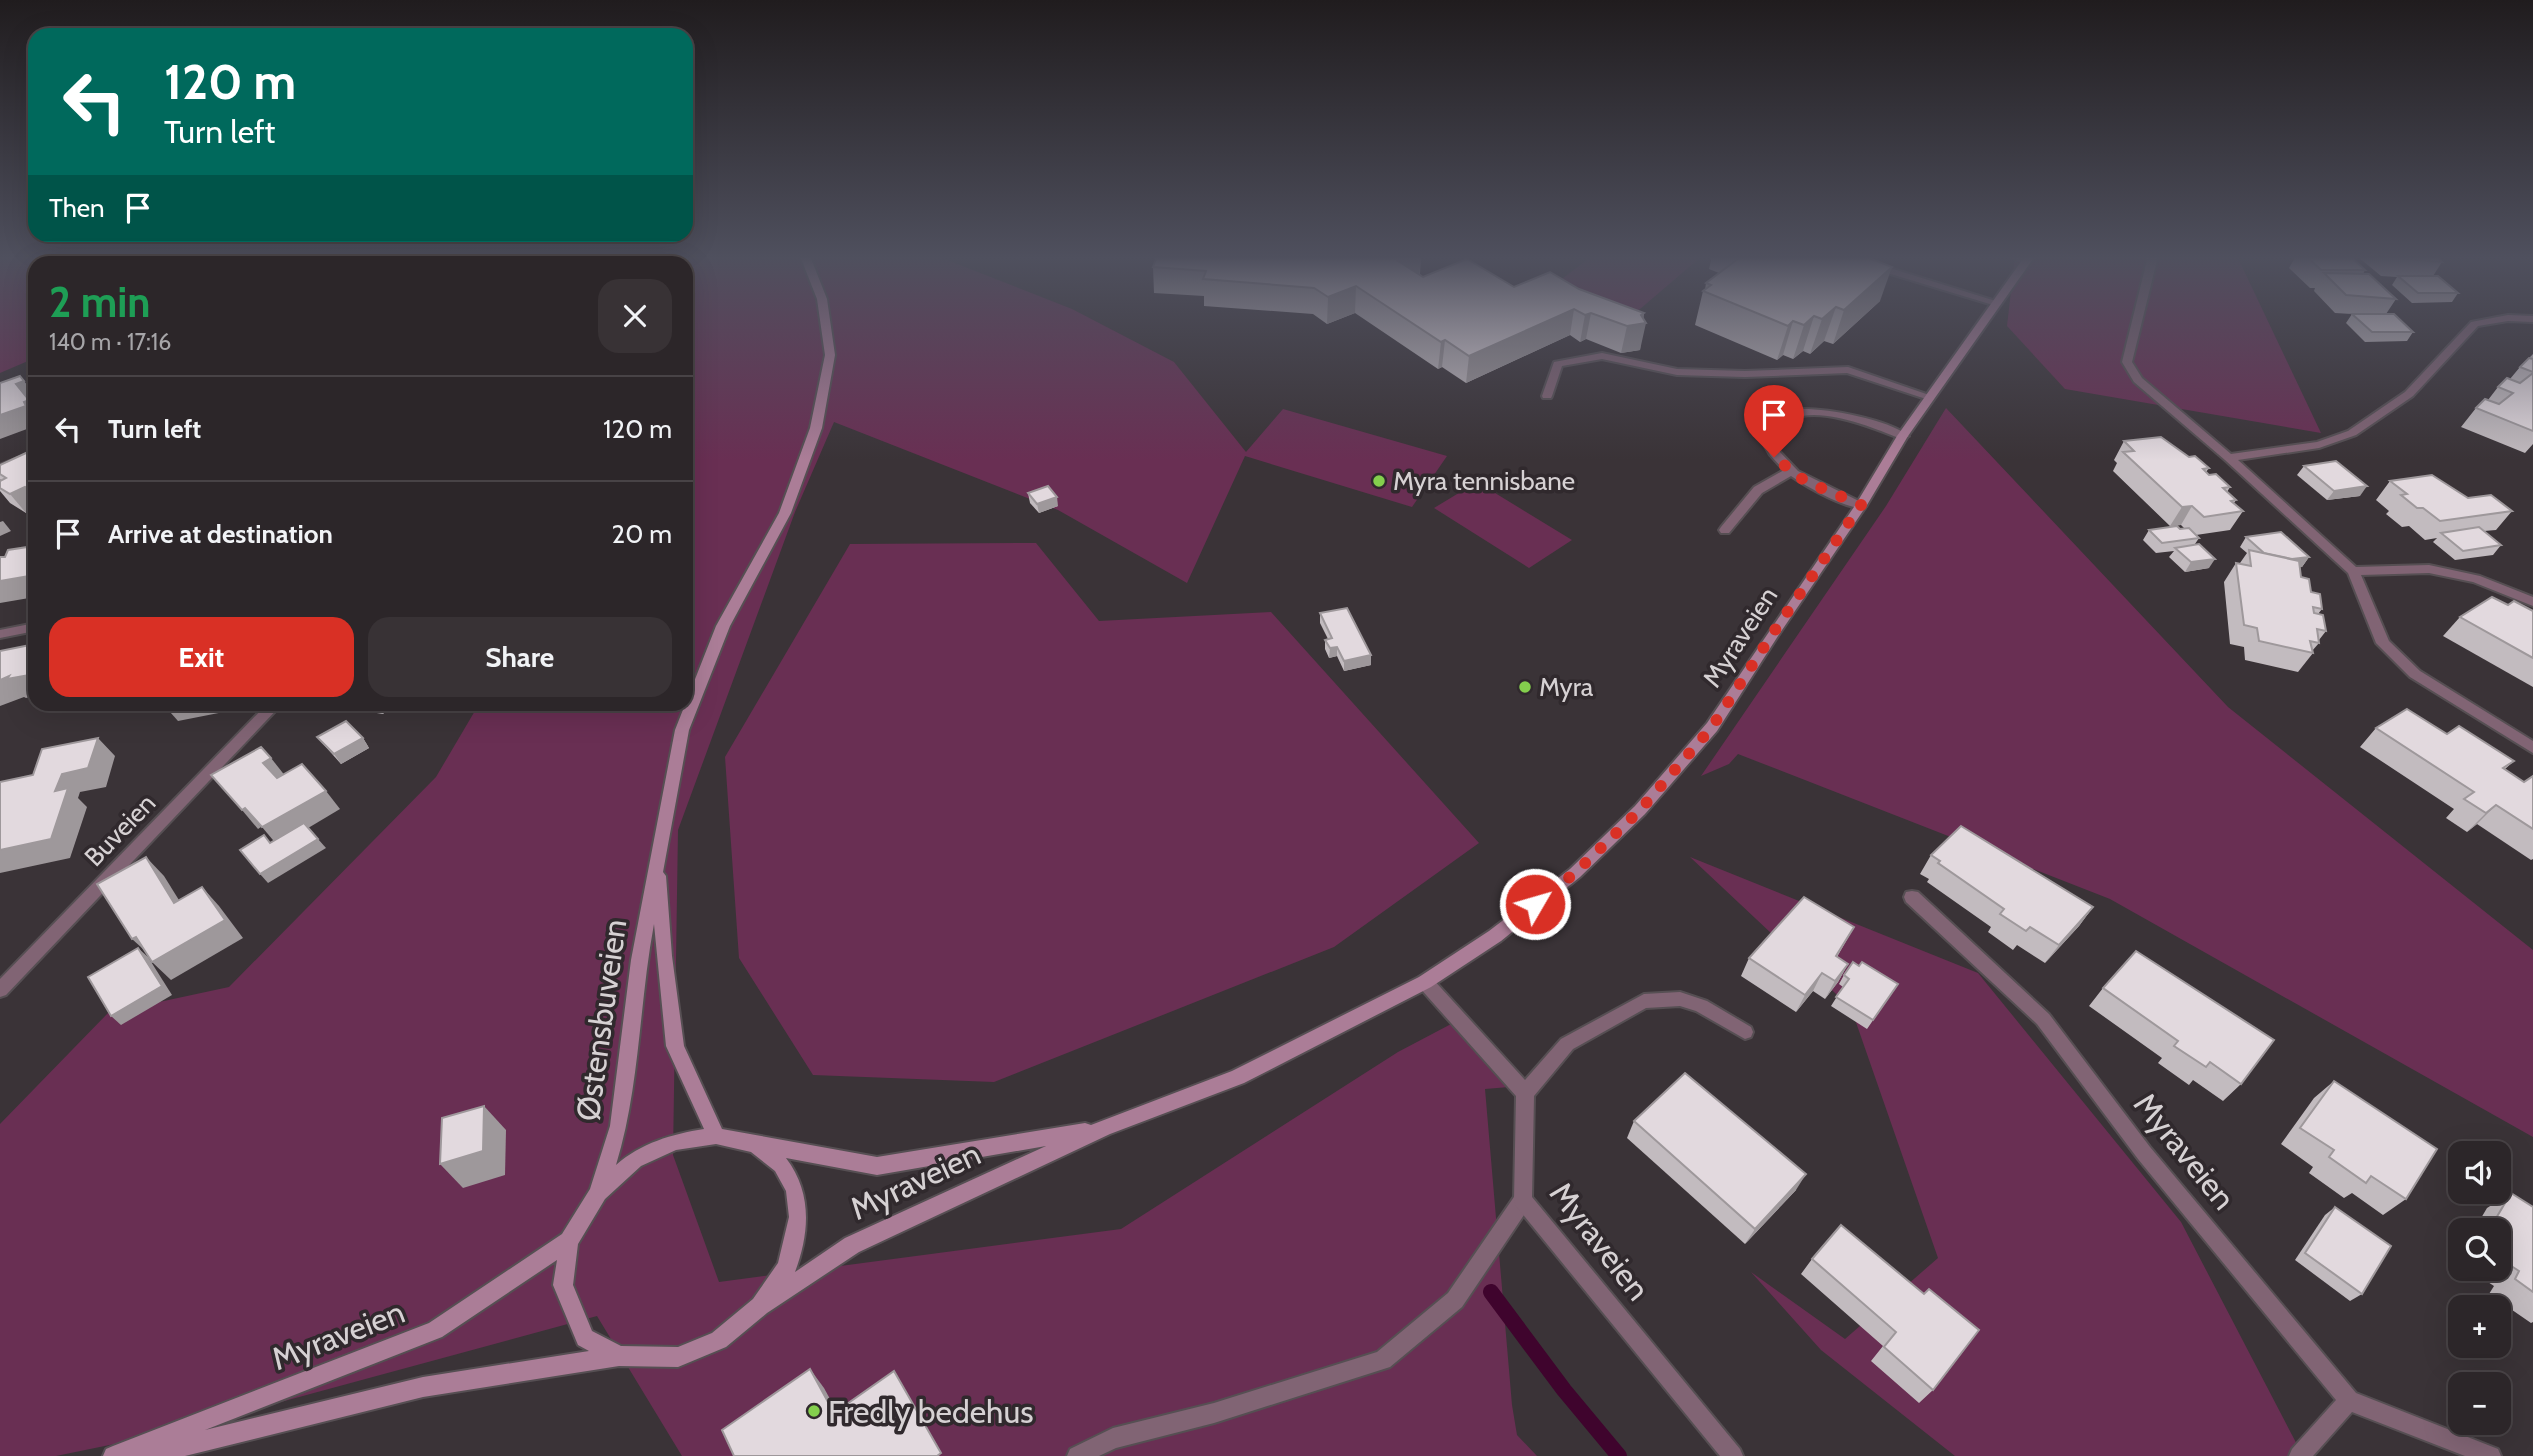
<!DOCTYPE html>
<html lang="en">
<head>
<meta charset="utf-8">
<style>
	:root { --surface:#2c2629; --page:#383235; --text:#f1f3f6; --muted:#a6a5a8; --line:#484346; --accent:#d93025 }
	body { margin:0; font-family:Cabin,sans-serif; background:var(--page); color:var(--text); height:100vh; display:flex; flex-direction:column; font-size:26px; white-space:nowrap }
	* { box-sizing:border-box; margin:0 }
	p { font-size:23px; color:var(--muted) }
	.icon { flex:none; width:38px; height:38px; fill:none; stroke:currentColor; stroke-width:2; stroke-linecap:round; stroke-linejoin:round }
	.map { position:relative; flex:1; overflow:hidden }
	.side { position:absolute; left:28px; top:256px; width:665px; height:455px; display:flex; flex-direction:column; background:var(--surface); border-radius:21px; box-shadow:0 7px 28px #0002,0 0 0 2px var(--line) }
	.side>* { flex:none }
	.top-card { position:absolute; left:28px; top:28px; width:665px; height:214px; border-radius:21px; box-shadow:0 7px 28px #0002,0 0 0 2px var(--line); background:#00695c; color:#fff; overflow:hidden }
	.fabs { position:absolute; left:2448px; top:1141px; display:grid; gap:14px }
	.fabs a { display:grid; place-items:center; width:63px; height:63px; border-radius:14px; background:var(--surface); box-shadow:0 7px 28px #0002,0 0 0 2px var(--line); font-size:35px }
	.pin { position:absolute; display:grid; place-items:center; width:60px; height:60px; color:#fff; margin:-72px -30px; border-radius:50% 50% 50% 0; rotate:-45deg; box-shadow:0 0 7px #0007 }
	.pin .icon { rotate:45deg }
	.me { position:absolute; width:77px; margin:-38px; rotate:52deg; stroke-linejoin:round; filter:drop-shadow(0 0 5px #0008) }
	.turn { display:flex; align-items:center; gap:24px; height:147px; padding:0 21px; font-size:32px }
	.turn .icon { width:91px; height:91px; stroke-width:2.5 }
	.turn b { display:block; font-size:49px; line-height:60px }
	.then { display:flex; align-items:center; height:66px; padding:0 21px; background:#0003; gap:14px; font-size:26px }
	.round { display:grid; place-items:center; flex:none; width:74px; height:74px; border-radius:21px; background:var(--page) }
	.summary { display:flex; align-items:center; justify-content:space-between; height:119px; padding:0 21px }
	h1 { font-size:42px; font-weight:700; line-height:52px; color:#1e9e55 }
	.cta { display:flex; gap:14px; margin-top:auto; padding:14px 21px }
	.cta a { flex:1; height:80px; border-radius:21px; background:var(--accent); color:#fff; font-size:28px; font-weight:700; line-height:80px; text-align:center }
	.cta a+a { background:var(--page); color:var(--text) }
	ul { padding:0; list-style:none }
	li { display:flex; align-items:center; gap:21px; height:105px; padding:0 21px; border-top:2px solid var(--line) }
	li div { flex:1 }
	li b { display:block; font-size:26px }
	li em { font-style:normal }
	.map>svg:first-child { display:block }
</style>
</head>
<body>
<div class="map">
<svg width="2533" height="1456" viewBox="0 0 2533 1456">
	<rect width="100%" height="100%" fill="#3a3337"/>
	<g fill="#692f53">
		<path d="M0 256H258L242 262H35V358L0 373Z"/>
		<path d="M633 256H937L1072 309 1174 362 1246 452 1283 409 1447 456 1412 507 1245 456 1187 583 1058 510 834 422 795 512 678 830 673 1155 719 1282 1121 1229 1398 1052 1453 1023 1509 1087 1485 1089 1512 1405 1517 1435 1537 1456H682L597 1316 163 1434 56 1456H0V1124L108 1013 229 987 436 777 479 704H686V262H639Z"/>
		<path d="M1592 256H1702L1633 315 1554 285Z"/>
		<path d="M2015 256H2237L2321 433 2065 389 2007 326Z"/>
		<path d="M1946 408 2228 707 2533 950V1137L2110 899 1738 754 1729 764 1701 776 1886 506Z"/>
		<path d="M1477 482 1572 540 1529 568 1434 508Z"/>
		<path d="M1036 543 1099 621 1271 612 1479 843 1334 947 994 1082 813 1075 739 958 725 757 850 544Z"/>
		<path d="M1690 857 1978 973 2181 1222 2303 1456H1955L1821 1350 1751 1272 1845 1339 1938 1258 1851 1008Z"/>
	</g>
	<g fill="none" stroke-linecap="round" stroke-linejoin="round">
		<path stroke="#3f042d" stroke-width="16" d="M1491 1292 1564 1390 1619 1456"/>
		<g stroke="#564f53" stroke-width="4">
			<g id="service">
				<path d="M1871 264H1877L2002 303 1993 305 1871 268Z"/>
				<path d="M1602 353 1677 369 1745 371 1848 367 1935 397 1930 400 1926 399 1847 373 1745 377 1677 375 1602 359 1562 366 1552 396 1551 398H1543L1542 396 1554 362Z"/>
				<path d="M1803 409C1830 409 1887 419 1909 436L1903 439 1899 438C1866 425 1791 393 1773 439L1779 451 1798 471 1867 505 1865 508C1847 510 1807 487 1791 476L1762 493 1729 533H1721L1719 530 1721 527 1754 487 1784 470 1770 455 1761 439C1770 419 1782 414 1803 409Z"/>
				<path d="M1523 1191 1530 1194 1532 1200 1530 1206 1462 1307 1390 1367 1214 1423 1116 1448 1099 1456H1067L1070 1449 1113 1428 1214 1403 1377 1352 1448 1293 1516 1194Z"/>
			</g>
		</g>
		<g stroke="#564f53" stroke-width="4">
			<g id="minor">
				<path d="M514 256H525L532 262H522Z"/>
				<path d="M581 256H598L578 262H564Z"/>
				<path d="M2010 256H2022L2030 262 2022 264Z"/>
				<path d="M2148 256H2158L2132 362 2142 378 2231 454 2317 442 2348 431 2405 392 2471 322 2508 315 2533 316V322L2508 321 2478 326 2413 396 2356 435 2319 448 2238 460 2356 567 2429 565 2480 576 2533 597V606L2473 582 2429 573 2361 575 2389 641 2420 671 2533 741V753L2410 677 2376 643 2348 573 2225 460 2134 382 2122 362Z"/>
				<path d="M35 451V458L0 472V465Z"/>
				<path d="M35 623V631L0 638V630Z"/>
				<path d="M267 704H282L6 995 0 997V979Z"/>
				<path d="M1912 891 1918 892 2049 1014 2150 1147 2356 1393 2498 1449 2501 1456H2465L2352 1412 2313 1456H2289L2292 1449 2336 1400 2138 1159 2037 1024 1906 902 1904 897 1906 892Z"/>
				<path d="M1425 975 1431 977 1525 1080 1561 1039 1644 994 1680 992 1707 1001 1751 1027 1753 1032 1751 1037 1745 1039 1696 1011 1680 1006 1646 1008 1573 1049 1534 1096 1532 1197 1740 1449 1743 1456H1720L1516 1206 1514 1200 1516 1096 1419 987 1417 982 1419 977Z"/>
			</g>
		</g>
		<g stroke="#564f53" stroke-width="4">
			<path id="secondary" d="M800 256H810L827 299 835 355 822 428 791 513 730 626 689 730 663 872 666 876 672 956 684 1046 722 1129 877 1157 1085 1123 1091 1125 1232 1071 1419 977 1489 931 1570 869 1635 806 1707 723 1856 504 1897 436 2025 256H2035L1908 436 1867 505 1778 636 1717 731 1645 814 1580 877 1501 941 1431 987 1244 1083 1110 1134 859 1252 767 1313 726 1347 678 1367 619 1366 423 1397 185 1456H103L106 1449 113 1446 429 1323 562 1234 590 1189 610 1126 631 960 675 730 716 626 779 513 810 428 825 355 817 299ZM654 924 666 1046 704 1129C672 1134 641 1143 616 1165 640 1087 639 1004 654 924ZM716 1144 751 1152 775 1171 786 1191 789 1217 778 1263 753 1299 712 1333 678 1347 621 1346 592 1331 573 1285 578 1244 605 1199 641 1166 676 1150ZM1046 1146 845 1238 795 1272C810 1232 812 1192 786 1158L877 1175ZM557 1260 553 1285 578 1345 589 1351 423 1377 205 1430 442 1337Z"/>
		</g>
		<use href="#service" fill="#816474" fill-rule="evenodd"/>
		<use href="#minor" fill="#816474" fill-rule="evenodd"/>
		<use href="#secondary" fill="#ab7d97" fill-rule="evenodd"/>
	</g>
	<g fill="#c2bbbf">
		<path d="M298 256H332L333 258 322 262H306Z"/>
		<path d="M465 256H502L485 262H474Z"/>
		<path d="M1336 256H1421L1420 274 1423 277 1514 287 1579 289 1644 313 1640 350 1621 353 1586 339 1580 342 1570 335 1466 383 1442 367 1438 369 1355 313 1327 324 1313 314 1204 306V296L1154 293 1153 267 1332 258Z"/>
		<path d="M1712 256H1864L1880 301 1833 344 1824 341 1810 354 1803 351 1793 359 1783 355 1777 360 1695 325 1703 291 1705 290 1706 283 1719 273 1709 269Z"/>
		<path d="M2296 256H2350L2365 270 2363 274 2396 299 2386 314 2413 332 2407 341 2365 342 2346 323 2352 314 2335 313 2314 291 2315 288H2310L2289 268Z"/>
		<path d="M2357 256H2436L2442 262 2433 276 2458 293 2452 302 2412 303 2392 285 2397 277 2381 276Z"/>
		<path d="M2533 354V444L2525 453 2461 427 2476 408 2488 400 2498 387 2510 379 2520 367Z"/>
		<path d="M2124 441 2189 457 2209 468 2206 472 2209 475 2230 487 2227 492 2236 500 2234 503 2243 511 2230 530 2196 535 2199 538 2195 544 2209 568 2185 572 2169 557 2174 551 2156 553 2143 540 2149 530 2185 529 2181 525 2170 526 2113 471 2117 463 2114 460Z"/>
		<path d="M35 459V508L26 513 10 503 0 491V481H1L0 479V465Z"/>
		<path d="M2304 466 2360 496 2327 500 2297 475Z"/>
		<path d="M2390 481 2468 498 2512 511 2496 530 2484 531 2501 545 2493 555 2455 560 2433 542 2437 538 2425 540 2409 526 2402 527 2386 514 2389 511 2376 500Z"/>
		<path d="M1028 493 1058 506 1039 513 1030 503Z"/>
		<path d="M2246 537 2309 557 2302 567H2300L2301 577 2322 609 2318 614 2326 631 2319 640V643L2312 651 2313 653 2298 672 2245 660 2244 647 2230 644 2224 582 2236 563H2240L2247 553 2240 547Z"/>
		<path d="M2508 605 2533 611V687L2443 636 2460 617Z"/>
		<path d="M1320 613 1371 665 1344 671 1337 656 1329 658 1325 649V640L1328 639 1320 623Z"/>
		<path d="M331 704H392L383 714 333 706Z"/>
		<path d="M2376 728 2447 734 2514 761 2505 769 2524 782 2533 776V859L2531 860 2477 824 2467 832 2446 818 2454 809 2360 747Z"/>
		<path d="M317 737 363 738 369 748 341 764Z"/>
		<path d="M1931 855 2093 907 2079 926 2045 963 2017 945 2013 950 1988 932 1991 927 1927 882 1929 879 1920 874Z"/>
		<path d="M1854 927 1837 957 1848 964 1838 982 1825 999 1813 991 1796 1012 1741 976 1749 958Z"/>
		<path d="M1844 975 1898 984 1867 1029 1831 1006 1843 987 1839 984Z"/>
		<path d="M2103 988 2241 1084 2223 1101 2193 1080 2189 1085 2158 1063 2162 1058 2089 1006Z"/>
		<path d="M2334 1081 2406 1199 2383 1215 2352 1193 2344 1198 2309 1173 2313 1167 2281 1144 2314 1098Z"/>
		<path d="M1634 1121 1796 1190 1745 1244 1627 1138Z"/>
		<path d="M2511 1193 2533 1207V1322L2531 1323 2489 1294 2494 1286 2468 1269H2499V1230H2474L2487 1208Z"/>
		<path d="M2335 1207 2362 1294 2350 1301 2295 1260 2325 1215Z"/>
		<path d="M1841 1225 1933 1390 1919 1403 1871 1361 1883 1346 1801 1274 1812 1259Z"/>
		<path d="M2460 1253V1264L2456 1261Z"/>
	</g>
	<g fill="#9e989b">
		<path d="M310 256H332L333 258 322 262H309L306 258Z"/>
		<path d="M435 256H465L468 262H419Z"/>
		<path d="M473 256H502L485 262H476Z"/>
		<path d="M1410 256H1421L1419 278 1398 261Z"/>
		<path d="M1892 267 1880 301 1833 344 1844 310Z"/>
		<path d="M1356 286 1355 313 1327 324 1328 297Z"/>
		<path d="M1836 307 1824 341 1810 354 1822 319Z"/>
		<path d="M1574 309 1570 335 1466 383 1469 356Z"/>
		<path d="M1591 313 1586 339 1580 342 1585 315Z"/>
		<path d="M1644 313 1641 324 1646 323 1640 350 1621 353 1627 326Z"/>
		<path d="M1814 316 1803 351 1793 359 1804 325Z"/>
		<path d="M1793 321 1783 355 1777 360 1788 326Z"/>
		<path d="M1445 340 1442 367 1438 369 1441 342Z"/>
		<path d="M24 381 35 395V401L31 402 35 408V426L0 439V415L24 402 16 384Z"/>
		<path d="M2367 486 2360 496 2327 500 2334 491Z"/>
		<path d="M25 487 35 499V508L26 513 10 494Z"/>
		<path d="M1057 497 1058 506 1039 513 1037 504Z"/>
		<path d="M2192 506 2181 525 2170 526 2182 507Z"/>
		<path d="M3 521 11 531 0 536V522Z"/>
		<path d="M2309 557 2302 567 2267 572 2274 562Z"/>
		<path d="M2215 559 2209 568 2185 572 2191 562Z"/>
		<path d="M35 575V597L0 603V581Z"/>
		<path d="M1337 647V656L1329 658 1330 648Z"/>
		<path d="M1371 655V665L1344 671V661Z"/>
		<path d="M35 674V696L26 698 24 697 0 706V680L9 676Z"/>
		<path d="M163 704H240L239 709 178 721Z"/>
		<path d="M376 704H392L383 714Z"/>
		<path d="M98 738 115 756 106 787 80 792 78 798 87 807 70 858 0 873V850L55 791 62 774Z"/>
		<path d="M363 738 369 748 341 764 334 754Z"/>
		<path d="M271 758 286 777 278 782 263 763Z"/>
		<path d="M326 791 340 809 278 846 262 827Z"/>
		<path d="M2496 805 2477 824 2467 832 2486 813Z"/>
		<path d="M245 808 261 827 258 829 242 810Z"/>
		<path d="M318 839 326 848 268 883 260 874Z"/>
		<path d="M146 857 164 876 192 921 174 903Z"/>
		<path d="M202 887 219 906 243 938 171 980 152 962Z"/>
		<path d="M2093 907 2079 926 2045 963 2059 945Z"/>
		<path d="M136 937 152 957 132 939Z"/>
		<path d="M138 948 148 957 172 995 121 1025 111 1016Z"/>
		<path d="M1848 964 1838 982 1825 999 1835 981Z"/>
		<path d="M1822 973 1813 991 1796 1012 1805 995Z"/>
		<path d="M484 1106 506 1130 505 1175 463 1188 440 1164Z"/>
		<path d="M1806 1174 1796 1190 1745 1244 1755 1229Z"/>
		<path d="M810 1369 824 1388 848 1432 834 1413Z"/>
	</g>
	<g fill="#e2d9de" stroke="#9e989b" stroke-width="2">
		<path d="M248 256H294L301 262H238L236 261Z"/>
		<path d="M401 256H435L419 262H385Z"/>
		<path d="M1157 256H1309L1332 258 1336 256H1410L1398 261 1423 277 1467 259 1514 287 1550 272 1579 289 1644 313 1641 315 1646 323 1627 326 1591 313 1585 315 1574 309 1469 356 1445 340 1441 342 1356 286 1328 297 1314 288 1203 279 1206 271 1153 267Z"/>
		<path d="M1736 256H1864L1892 267 1844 310 1836 307 1822 319 1814 316 1804 325 1793 321 1788 326 1703 291 1711 285 1706 283 1739 258Z"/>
		<path d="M2306 256H2350L2365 270H2321Z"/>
		<path d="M2390 256H2436L2442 262 2392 258Z"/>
		<path d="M2324 273 2369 274 2396 299 2346 295Z"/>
		<path d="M2398 276H2438L2458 293H2418Z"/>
		<path d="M2352 314H2394L2413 332H2372Z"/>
		<path d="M2529 358 2533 359V372L2520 367Z"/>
		<path d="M2533 373V431L2476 408 2485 399 2499 404 2513 393 2498 387 2507 378 2520 383Z"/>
		<path d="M20 376 24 381 16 384 29 400 24 402 26 406 0 415V383Z"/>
		<path d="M2161 437 2189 457 2195 456 2209 468 2203 469 2209 475 2216 474 2230 487 2223 488 2236 500 2231 501 2243 511 2204 517 2192 506 2182 507 2123 452 2134 451 2124 441Z"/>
		<path d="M26 453 35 459V489L32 491 25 487 10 494 0 488V481L6 478 0 474V465Z"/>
		<path d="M2336 461 2367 486 2334 491 2304 466Z"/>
		<path d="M2432 475 2468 498 2491 495 2512 511 2440 521 2423 508H2417L2401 495 2407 494 2390 481Z"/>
		<path d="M1048 486 1057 497 1037 504 1028 493Z"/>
		<path d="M2177 526 2180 529 2189 528 2199 538 2162 543 2149 530Z"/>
		<path d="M2479 527 2501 545 2463 551 2441 533Z"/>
		<path d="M2281 532 2309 557 2292 559 2264 553 2246 537Z"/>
		<path d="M31 537H35V575L0 581V557H5L8 550 27 547Z"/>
		<path d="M2199 544 2215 559 2191 562 2175 548Z"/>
		<path d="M2249 550 2299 561 2301 577 2309 579 2311 592 2320 594 2322 609 2313 607 2314 613 2323 615 2326 631 2317 629 2319 643 2310 641 2313 653 2259 641 2257 628 2244 625 2236 563 2251 566Z"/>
		<path d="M2492 597 2508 605 2514 601 2533 611V658L2460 617Z"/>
		<path d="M1347 608 1371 655 1344 661 1337 647 1330 648 1325 640 1332 638 1320 613Z"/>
		<path d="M35 644V674L7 679 9 676 0 680V651Z"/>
		<path d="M2407 709 2447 734 2459 726 2514 761 2503 768 2524 782 2533 776V829L2496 805 2486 813 2464 799 2474 792 2376 728Z"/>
		<path d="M346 721 363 738 334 754 317 737Z"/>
		<path d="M98 738 88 768 62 774 55 791 68 788 51 839 0 850V782L33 775 42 749Z"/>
		<path d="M261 747 271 758 263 763 277 778 302 764 326 791 262 827 245 808 242 810 211 775Z"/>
		<path d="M304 823 318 839 260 874 240 850 264 835 270 843Z"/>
		<path d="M1961 826 2093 907 2059 945 2030 927 2026 931 2000 914 2004 909 1938 863 1940 861 1931 855Z"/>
		<path d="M146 857 174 903 202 887 225 920 152 962 136 937 132 939 97 884Z"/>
		<path d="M1804 897 1854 927 1836 956 1848 964 1835 981 1822 973 1805 995 1749 958Z"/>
		<path d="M138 948 162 986 111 1016 88 977Z"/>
		<path d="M2136 951 2274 1040 2241 1084 2210 1062 2206 1067 2174 1046 2178 1041 2103 988Z"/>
		<path d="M1853 962 1859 966 1862 962 1898 984 1873 1020 1836 997 1849 979 1844 975Z"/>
		<path d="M1685 1073 1806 1174 1755 1229 1634 1121Z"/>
		<path d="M2334 1081 2437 1149 2406 1199 2371 1176 2366 1183 2329 1157 2334 1150 2300 1128Z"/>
		<path d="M484 1106 483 1151 440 1164 442 1118Z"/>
		<path d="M2511 1193 2533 1207V1292L2515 1279 2519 1271 2499 1258V1230H2489Z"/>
		<path d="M2335 1207 2391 1246 2362 1294 2305 1253Z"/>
		<path d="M1841 1225 1924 1294 1929 1289 1979 1330 1933 1390 1884 1347 1896 1332 1812 1259Z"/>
		<path d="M810 1369 834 1413 894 1371 941 1453 937 1456H734L722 1430Z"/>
	</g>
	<linearGradient id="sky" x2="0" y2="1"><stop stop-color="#201c1e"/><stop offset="0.56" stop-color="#4f505e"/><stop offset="1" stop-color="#4f505e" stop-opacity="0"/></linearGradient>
	<rect width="2533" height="460" fill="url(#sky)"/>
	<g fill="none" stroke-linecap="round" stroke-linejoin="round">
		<path stroke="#d93025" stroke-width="12" stroke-dasharray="0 21.6" d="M1535 904 1575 873 1640 810 1712 727 1773 633 1861 505 1805 481 1774 457"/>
	</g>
	<g fill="#84cf4d" stroke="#30292d" stroke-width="2.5">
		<circle cx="1379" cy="481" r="7"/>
		<circle cx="1525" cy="687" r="7"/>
		<circle cx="814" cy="1411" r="7"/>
	</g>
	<g text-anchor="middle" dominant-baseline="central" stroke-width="7" stroke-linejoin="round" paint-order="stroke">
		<g font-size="26" fill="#d6d1d3" stroke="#30292d" text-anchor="start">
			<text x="1393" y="481">Myra tennisbane</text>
			<text x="1539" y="687">Myra</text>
		</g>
		<g font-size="26" fill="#d6d1d3" stroke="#30292d">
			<text transform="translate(1740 637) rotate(-57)">Myraveien</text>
			<text transform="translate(120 830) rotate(-46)">Buveien</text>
		</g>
		<g font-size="32" fill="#d6d1d3" stroke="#30292d">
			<text transform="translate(601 1020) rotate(-82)">Østensbuveien</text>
			<text transform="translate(2185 1151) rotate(51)">Myraveien</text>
			<text transform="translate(915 1181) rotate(-25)">Myraveien</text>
			<text transform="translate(1600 1241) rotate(52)">Myraveien</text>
			<text transform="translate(338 1335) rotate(-21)">Myraveien</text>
		</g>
		<g font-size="32" fill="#d6d1d3" stroke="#30292d" text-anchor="start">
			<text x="828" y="1411">Fredly bedehus</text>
		</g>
	</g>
</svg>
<div class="fabs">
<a><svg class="icon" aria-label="sound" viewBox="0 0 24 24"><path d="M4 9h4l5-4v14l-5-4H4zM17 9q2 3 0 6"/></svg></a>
<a><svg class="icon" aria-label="search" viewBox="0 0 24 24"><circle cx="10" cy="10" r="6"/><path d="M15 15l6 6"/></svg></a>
<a>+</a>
<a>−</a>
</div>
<div class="pin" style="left:1774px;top:457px;background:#d93025"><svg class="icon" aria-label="arrive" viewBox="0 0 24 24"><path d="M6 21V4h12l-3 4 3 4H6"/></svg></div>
<svg class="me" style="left:1535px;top:904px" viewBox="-20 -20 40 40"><circle r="17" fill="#d93025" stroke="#fff" stroke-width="3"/><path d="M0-11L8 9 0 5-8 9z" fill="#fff"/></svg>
<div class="top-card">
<div class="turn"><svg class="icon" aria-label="left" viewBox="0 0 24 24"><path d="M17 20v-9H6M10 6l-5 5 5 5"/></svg><div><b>120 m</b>Turn left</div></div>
<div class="then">Then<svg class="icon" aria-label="arrive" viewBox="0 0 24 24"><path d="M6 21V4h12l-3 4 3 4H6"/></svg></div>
</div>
<section class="side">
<div class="summary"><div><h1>2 min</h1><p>140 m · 17:16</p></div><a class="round"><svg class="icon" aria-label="close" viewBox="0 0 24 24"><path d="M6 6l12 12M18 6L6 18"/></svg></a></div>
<ul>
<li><svg class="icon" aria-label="left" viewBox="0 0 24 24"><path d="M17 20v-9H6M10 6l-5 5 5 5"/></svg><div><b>Turn left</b></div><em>120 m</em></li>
<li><svg class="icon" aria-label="arrive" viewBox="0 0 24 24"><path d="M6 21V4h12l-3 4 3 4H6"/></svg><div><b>Arrive at destination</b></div><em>20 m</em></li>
</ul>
<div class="cta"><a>Exit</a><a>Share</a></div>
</section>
</div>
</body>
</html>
